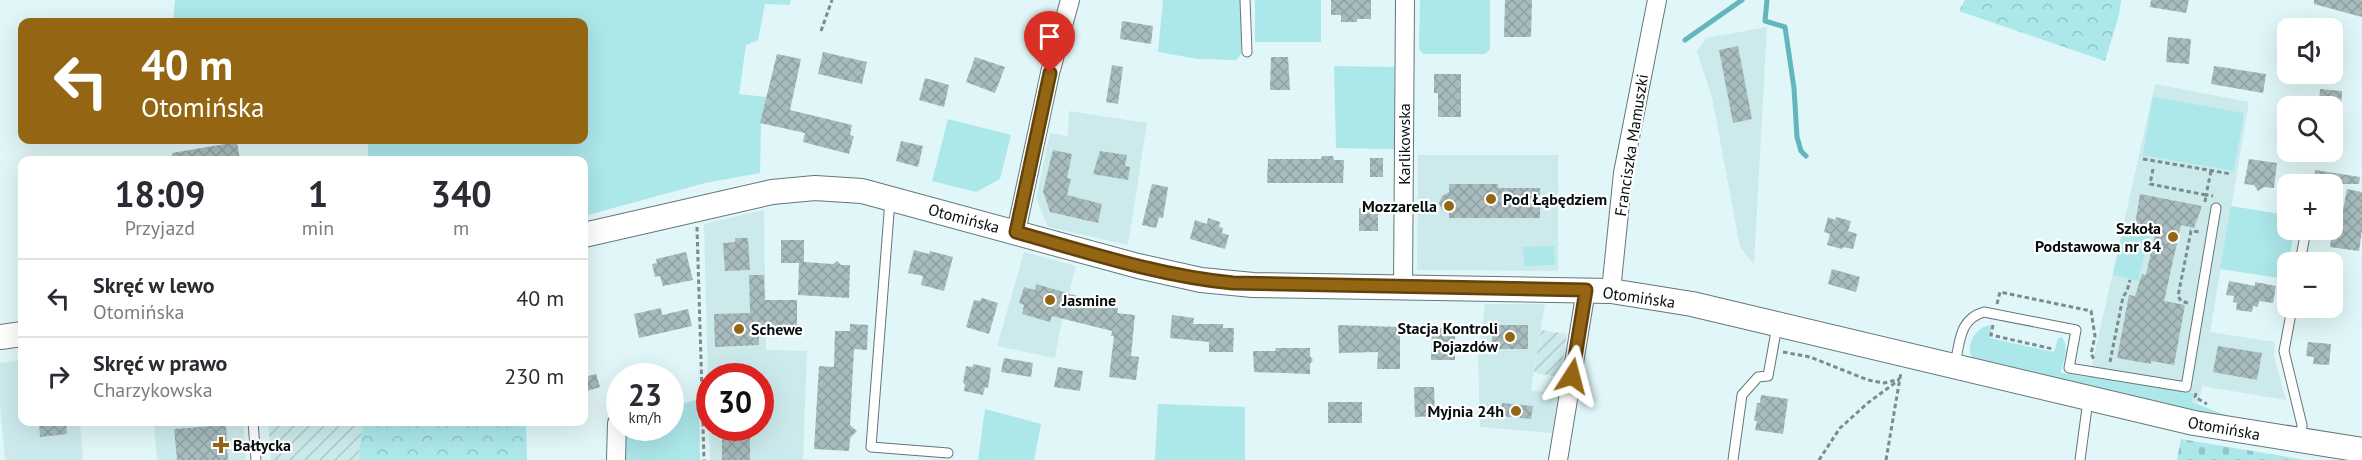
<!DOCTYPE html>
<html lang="pl">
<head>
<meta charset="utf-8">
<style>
	:root { --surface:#fff; --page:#f2f2f3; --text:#2b2b33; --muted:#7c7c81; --line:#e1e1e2 }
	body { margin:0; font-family:"PT Sans",sans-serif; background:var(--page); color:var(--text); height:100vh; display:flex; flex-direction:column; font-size:22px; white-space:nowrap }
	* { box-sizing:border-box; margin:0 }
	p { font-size:20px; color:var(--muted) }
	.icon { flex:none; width:33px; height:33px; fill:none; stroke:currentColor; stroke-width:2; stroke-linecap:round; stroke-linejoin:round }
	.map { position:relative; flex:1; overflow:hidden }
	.details { position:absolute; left:18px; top:156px; width:570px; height:270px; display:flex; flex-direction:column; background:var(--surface); border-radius:12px; box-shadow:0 6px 24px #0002 }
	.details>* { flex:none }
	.guide { position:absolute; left:18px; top:18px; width:570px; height:126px; border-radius:12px; box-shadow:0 6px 24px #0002; background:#946614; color:#fff; overflow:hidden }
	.buttons { position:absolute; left:2277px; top:18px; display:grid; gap:12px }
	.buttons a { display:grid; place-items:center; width:66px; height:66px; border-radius:12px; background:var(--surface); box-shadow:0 6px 24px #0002; font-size:30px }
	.speed { position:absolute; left:606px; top:363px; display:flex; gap:12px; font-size:30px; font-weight:700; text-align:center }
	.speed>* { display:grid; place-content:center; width:78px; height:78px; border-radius:50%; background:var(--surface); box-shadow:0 6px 24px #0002; line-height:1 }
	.speed small { font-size:15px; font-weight:400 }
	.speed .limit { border:9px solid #d22; background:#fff; color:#111 }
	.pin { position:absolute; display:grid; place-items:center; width:51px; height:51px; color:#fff; margin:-62px -26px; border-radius:50% 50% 50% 0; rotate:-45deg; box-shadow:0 0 6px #0007 }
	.pin .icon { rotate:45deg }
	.me { position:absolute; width:66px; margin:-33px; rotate:9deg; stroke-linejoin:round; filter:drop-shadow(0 0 4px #0008) }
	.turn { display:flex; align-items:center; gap:21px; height:126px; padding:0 24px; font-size:27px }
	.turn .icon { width:78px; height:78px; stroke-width:2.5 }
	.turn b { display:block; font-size:42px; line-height:51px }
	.eta { display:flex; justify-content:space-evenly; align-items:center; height:102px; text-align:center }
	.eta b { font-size:36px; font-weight:700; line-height:42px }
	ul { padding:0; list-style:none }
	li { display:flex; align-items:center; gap:18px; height:78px; padding:0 24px; border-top:2px solid var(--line) }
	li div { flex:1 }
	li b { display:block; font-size:22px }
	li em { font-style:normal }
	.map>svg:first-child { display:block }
</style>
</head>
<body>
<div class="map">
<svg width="2362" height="460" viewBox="0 0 2362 460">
	<defs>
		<pattern id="industrial-furrows" width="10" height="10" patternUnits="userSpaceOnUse" patternTransform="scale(1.5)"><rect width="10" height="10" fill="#cceaec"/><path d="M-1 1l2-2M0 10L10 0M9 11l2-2" fill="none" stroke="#aec8c9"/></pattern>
		<pattern id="forest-crowns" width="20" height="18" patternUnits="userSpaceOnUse" patternTransform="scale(1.5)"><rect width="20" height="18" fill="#ace7ea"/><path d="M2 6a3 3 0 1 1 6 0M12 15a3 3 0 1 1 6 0" fill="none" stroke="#92c5c8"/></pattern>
		<pattern id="cemetery-stones" width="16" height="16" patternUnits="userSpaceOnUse" patternTransform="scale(1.5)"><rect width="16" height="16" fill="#ace7ea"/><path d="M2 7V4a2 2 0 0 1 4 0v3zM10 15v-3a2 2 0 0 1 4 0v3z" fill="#92c5c8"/></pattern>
		<pattern id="building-cross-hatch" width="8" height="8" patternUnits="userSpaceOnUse" patternTransform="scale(1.5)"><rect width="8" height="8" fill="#a8bcbd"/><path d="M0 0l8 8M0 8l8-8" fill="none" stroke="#8fa0a1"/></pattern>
	</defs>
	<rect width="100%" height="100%" fill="#e1f6f8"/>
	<g fill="#cceaec" fill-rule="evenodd">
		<path d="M1767 27 1754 264 1740 247 1712 97 1697 52 1706 38Z"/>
		<path d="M2155 84 2249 102 2210 332 2275 342 2274 356 2286 400 2202 386 2199 403 2089 379Z"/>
		<path d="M1069 111 1147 123 1128 245 1048 227 1036 198 1050 133 1068 136Z"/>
		<path d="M1418 155H1558V271L1417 270Z"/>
		<path d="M764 210 766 350 807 351 803 459 811 460H710L704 224ZM710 376H760V428H710Z"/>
		<path d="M1024 252 1076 266 1062 318 1055 358 997 346Z"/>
		<path d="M1485 304H1545L1531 390 1558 395 1552 433 1480 427 1478 357Z"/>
		<path d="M22 360V422H80L83 460H5L0 405V363Z"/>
		<path d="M154 422H243L246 460H157Z"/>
	</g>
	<g fill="url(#industrial-furrows)">
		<path d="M1541 330 1567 334 1560 377 1534 373Z"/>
		<path d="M268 422H362L359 460H271Z"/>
	</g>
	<g fill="#ace7ea">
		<path d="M175 0H791L790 5 765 4 758 40 746 45 739 94 767 97 761 123 760 173 705 183 584 216V160H368V140H584V22H173Z"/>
		<path d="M1163 0H1241V54L1236 60 1198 59 1158 52Z"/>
		<rect x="1255" y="0" width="66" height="42"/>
		<path d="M1420 0H1490V49L1485 54H1424L1419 49Z"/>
		<path d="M1334 66 1394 67V149L1336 148Z"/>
		<path d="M2153 97 2244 113 2234 171 2143 155Z"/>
		<path d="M948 119 1011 135 1000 179 976 192 932 181Z"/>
		<path d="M2231 206 2287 215 2288 230H2294L2286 279 2220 269Z"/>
		<path d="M2124 225 2150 231 2138 281 2113 275Z"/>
		<path d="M1554 246 1555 265 1524 266 1523 247Z"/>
		<path d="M1992 325 1990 338 2054 352 2058 338 2062 337C2070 348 2063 361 2061 373L2193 393 2192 402 2235 419 1973 359C1964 345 1977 325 1992 325Z"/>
		<path d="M699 399 700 460H624L625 428H670L671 407Z"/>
		<path d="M1158 404 1245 407V460H1155Z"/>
		<path d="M985 409 1041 424 1034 460H978Z"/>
	</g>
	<g fill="url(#forest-crowns)">
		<path d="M1965 0H2121L2119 15 2105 61 1959 11Z"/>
		<path d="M362 422H526L527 460H359Z"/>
	</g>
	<path fill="url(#cemetery-stones)" d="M2181 439 2305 460H2177Z"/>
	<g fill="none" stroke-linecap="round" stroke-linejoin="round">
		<g stroke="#63b7bc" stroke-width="5">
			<path d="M1767 0 1765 21 1785 27 1794 88 1797 137 1801 151 1806 156"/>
			<path d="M1685 40 1742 0"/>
		</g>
	</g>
	<g fill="url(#building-cross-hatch)">
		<path d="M1331 0H1371V19H1357V22H1341V15H1331Z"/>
		<path d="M1505 0H1532L1531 37H1504Z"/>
		<path d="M2151 0H2189L2186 13 2150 7Z"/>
		<path d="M2314 0H2362V17L2314 4Z"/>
		<path d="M1122 21 1153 26 1151 44 1120 39Z"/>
		<path d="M2168 37 2191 39 2189 64 2166 62Z"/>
		<path d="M1738 46 1752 119 1733 123 1719 50Z"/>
		<path d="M823 52 867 62 862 84 818 74Z"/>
		<path d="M777 54 801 59 790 110 852 125 850 135 854 136 849 154 803 142 805 133 760 123Z"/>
		<path d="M975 57 1005 67 995 93 966 82Z"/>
		<path d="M1271 57H1288L1290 90H1270Z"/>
		<path d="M1112 65 1123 67 1118 104 1106 102Z"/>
		<path d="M2214 66 2266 74 2263 93 2211 84Z"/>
		<path d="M1434 74H1461V117H1438V93H1434Z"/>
		<path d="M925 78 949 85 944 107 919 100Z"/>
		<path d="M2320 89 2342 91 2341 106H2322L2319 104Z"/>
		<path d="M901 141 923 146 918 167 896 161Z"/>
		<path d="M237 142 240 160H172V153Z"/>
		<path d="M1053 150 1072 154 1067 178 1071 179 1067 195 1102 204 1098 223 1050 212 1043 191Z"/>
		<path d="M1100 151 1127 155 1125 166 1130 167 1128 180 1093 174Z"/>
		<path d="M1322 156H1333L1334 160H1344L1343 183H1267L1268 159H1321Z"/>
		<rect x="1370" y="158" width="13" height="19"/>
		<path d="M2249 159 2277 163 2274 188 2264 187 2258 191 2254 185 2244 184Z"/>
		<path d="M2315 170 2360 177 2359 184H2313Z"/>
		<path d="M1152 184 1168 187 1163 218 1159 217 1156 228 1142 225Z"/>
		<path d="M1449 184H1498V188H1540V218H1449V213L1442 210 1439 203 1442 196 1449 192Z"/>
		<path d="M2347 189 2362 192V230L2359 251 2330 247 2332 230 2339 231Z"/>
		<path d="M2140 194 2202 206 2194 228 2181 225 2164 301 2185 305 2174 365 2151 361V364L2117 358 2129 295 2135 296 2142 274 2146 275 2156 229 2135 225Z"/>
		<rect x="1359" y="208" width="19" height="23"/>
		<path d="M1828 217 1835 220 1836 217 1851 221 1848 231 1857 234 1853 249 1843 247 1842 249 1827 245 1830 234 1824 232Z"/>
		<path d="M1208 218 1220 222 1219 227 1223 228 1222 233 1229 235 1225 249 1190 239 1195 220 1207 224Z"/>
		<path d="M735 238H748L750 270 725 271 723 243 735 242Z"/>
		<path d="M781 240H804V262L833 264 837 261 841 265H850L849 298 798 295 799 263H781Z"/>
		<path d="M914 250 929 254 930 251 953 257 944 291 921 285 923 276 908 273Z"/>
		<path d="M686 252 693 280 663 286 660 276 655 277 652 264 657 263 656 259Z"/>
		<path d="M1832 269 1860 277 1856 292 1828 284Z"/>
		<path d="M749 275H764L765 300H797V328H763L764 334H759V345L715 347 714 314 750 313Z"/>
		<path d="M2229 281 2255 286V282L2276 286 2273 303 2259 301 2258 307 2253 306 2252 312 2236 310 2237 303 2233 302 2234 296 2226 295Z"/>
		<path d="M1036 284 1118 308 1117 313 1135 315 1131 356 1139 357 1136 380 1109 377 1114 336H1111L1112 331 1052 316 1050 322 1022 314 1024 305 1019 303 1024 287 1035 290Z"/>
		<path d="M982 298 998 303 989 334 966 327 974 300 980 301Z"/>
		<path d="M661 308 662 315 688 309 692 326 639 338 634 314Z"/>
		<path d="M1172 315 1194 318 1193 324H1223V328H1234L1233 352H1209V342L1170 338Z"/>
		<path d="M850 324 868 325 867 350 854 349 850 425 857 431 850 438 849 451 814 449 819 366 834 367 835 331H850Z"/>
		<path d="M1338 325 1400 327V369H1377L1378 352 1339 353Z"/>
		<rect x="1492" y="325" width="36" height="24"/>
		<path d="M1432 328H1455V360H1431Z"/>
		<path d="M2308 342 2331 344 2329 365 2313 364 2314 357 2306 356Z"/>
		<path d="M2218 346 2262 353 2257 380 2213 372Z"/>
		<path d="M1275 348H1310V356L1313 360 1310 364V374L1254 372 1253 351H1276Z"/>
		<path d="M1004 358 1033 363 1031 377 1001 372Z"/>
		<path d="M973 364 991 368 988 388 985 387 983 395 964 391 965 384 963 383 966 366 973 367Z"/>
		<path d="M1058 367 1083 371 1080 391 1054 387Z"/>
		<path d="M596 374 600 387 584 392V377Z"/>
		<path d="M1414 387H1434L1435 416 1415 417Z"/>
		<path d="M1761 395 1788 399 1783 434 1755 430 1757 421H1754L1757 403H1760Z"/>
		<rect x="1328" y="402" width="34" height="21"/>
		<path d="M1502 403 1533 406 1531 419 1500 416Z"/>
		<path d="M39 422H66L67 434 40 437Z"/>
		<path d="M226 425 228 460H177L174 429Z"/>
		<rect x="722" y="428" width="28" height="32"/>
	</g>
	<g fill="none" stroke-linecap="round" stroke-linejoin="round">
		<g stroke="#647778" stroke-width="11">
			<g id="lane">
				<path d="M1245 0 1247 52"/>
				<path d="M890 200 871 447 948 453"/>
				<path d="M2300 262 2306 230"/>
				<path d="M2292 308 2284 351 2302 425 2301 439"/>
				<path d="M1955 364C1960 342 1959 319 1984 312L2076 330 2069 368 2186 387 2216 208"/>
				<path d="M253 422 256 460"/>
				<path d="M1733 460 1742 395 1758 377 1768 376 1777 326"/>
				<path d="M2080 460 2088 400"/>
			</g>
		</g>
		<g stroke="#647778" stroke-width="20">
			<g id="street">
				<path d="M1016 232 1050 73 1070 0"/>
				<path d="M1403 288 1405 0"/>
				<path d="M1611 291 1623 173 1657 0"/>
				<path d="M616 460 617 423"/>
				<path d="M1558 460 1586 290"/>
			</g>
		</g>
		<g stroke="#647778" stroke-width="26">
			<g id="secondary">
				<path d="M584 235 772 192 815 188 862 191 1138 266 1201 280 1253 285 1611 291 1692 304 2194 423 2362 450"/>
				<path d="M0 337 22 334"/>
			</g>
		</g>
		<g stroke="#7d8b8c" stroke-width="3" stroke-dasharray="4.5 3" stroke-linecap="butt">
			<path d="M821 31 832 0"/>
			<path d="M2143 159 2231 174"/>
			<path d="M2153 169 2150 184 2206 195 2205 202"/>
			<path d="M2211 171 2206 195 2213 196"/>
			<path d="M697 227 704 460"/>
			<path d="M2188 303 2181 301 2178 296 2191 231 2200 232"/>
			<path d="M1997 304 2000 292 2091 311 2095 336 2091 354 2094 359"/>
			<path d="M1993 325 1991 335 2053 349"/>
			<path d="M1783 352 1810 357 1868 380 1884 383 1900 379"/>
			<path d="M2110 362 2123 297 2127 291 2130 280"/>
			<path d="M2196 393 2195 397 2207 404"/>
			<path d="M1819 460 1840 428 1869 402 1899 380"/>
			<path d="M1886 460 1901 372"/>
		</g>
		<use href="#lane" stroke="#fff" stroke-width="9"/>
		<use href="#street" stroke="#fff" stroke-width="18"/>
		<use href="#secondary" stroke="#fff" stroke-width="24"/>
	</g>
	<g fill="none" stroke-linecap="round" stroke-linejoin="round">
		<g stroke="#60420d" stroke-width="15">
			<path id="route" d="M1050 73 1016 232C1087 252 1159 276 1233 283L1586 290 1572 376"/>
		</g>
		<use href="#route" stroke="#946614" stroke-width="10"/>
	</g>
	<g fill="#946614" stroke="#fff" stroke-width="2">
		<circle cx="1491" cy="199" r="6"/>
		<circle cx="1449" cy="206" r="6"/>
		<circle cx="2173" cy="237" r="6"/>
		<circle cx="1050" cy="300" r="6"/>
		<circle cx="739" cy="329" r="6"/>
		<circle cx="1510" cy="337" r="6"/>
		<circle cx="1516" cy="411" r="6"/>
		<path d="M218 436h6v6h6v6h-6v6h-6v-6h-6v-6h6z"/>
	</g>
	<g text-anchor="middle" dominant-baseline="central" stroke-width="4.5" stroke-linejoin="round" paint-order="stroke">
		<g font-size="16" fill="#060d0d" stroke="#fff">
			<text transform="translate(1404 144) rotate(-90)">Karlikowska</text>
			<text transform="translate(1631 145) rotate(-81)">Franciszka Mamuszki</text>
			<text transform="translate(964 218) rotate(15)">Otomińska</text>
			<text transform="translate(1639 297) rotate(8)">Otomińska</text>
			<text transform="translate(2224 428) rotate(10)">Otomińska</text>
		</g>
		<g font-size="16" font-weight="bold" fill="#060d0d" stroke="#fff" text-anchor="start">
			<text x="1503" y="199">Pod Łąbędziem</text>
			<text x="1437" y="206" text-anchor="end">Mozzarella</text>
			<text x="2161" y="228" text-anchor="end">Szkoła<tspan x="2161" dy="18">Podstawowa nr 84</tspan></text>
			<text x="1062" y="300">Jasmine</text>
			<text x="1498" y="328" text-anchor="end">Stacja Kontroli<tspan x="1498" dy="18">Pojazdów</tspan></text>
			<text x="751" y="329">Schewe</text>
			<text x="1504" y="411" text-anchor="end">Myjnia 24h</text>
			<text x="233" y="445">Bałtycka</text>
		</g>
	</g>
</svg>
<div class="buttons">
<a><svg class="icon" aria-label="sound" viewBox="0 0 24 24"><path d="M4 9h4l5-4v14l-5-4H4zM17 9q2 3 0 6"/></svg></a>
<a><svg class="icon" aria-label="search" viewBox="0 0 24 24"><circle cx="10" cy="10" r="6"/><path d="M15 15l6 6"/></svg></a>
<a>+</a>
<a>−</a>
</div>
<div class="speed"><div>23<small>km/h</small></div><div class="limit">30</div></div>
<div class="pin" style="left:1050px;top:73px;background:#d93025"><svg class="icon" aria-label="arrive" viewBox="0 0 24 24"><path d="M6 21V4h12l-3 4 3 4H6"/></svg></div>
<svg class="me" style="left:1572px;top:376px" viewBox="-20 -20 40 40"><path d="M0-17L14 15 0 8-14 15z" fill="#946614" stroke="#fff" stroke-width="4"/></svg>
<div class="guide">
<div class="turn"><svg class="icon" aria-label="left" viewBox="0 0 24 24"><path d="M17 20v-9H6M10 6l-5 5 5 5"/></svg><div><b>40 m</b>Otomińska</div></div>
</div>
<section class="details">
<div class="eta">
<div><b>18:09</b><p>Przyjazd</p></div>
<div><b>1</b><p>min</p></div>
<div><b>340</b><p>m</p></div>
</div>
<ul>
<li><svg class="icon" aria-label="left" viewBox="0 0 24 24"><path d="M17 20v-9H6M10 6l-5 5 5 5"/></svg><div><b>Skręć w lewo</b><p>Otomińska</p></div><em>40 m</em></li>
<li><svg class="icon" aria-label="right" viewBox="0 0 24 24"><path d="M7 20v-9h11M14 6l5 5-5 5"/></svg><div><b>Skręć w prawo</b><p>Charzykowska</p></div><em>230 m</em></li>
</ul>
</section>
</div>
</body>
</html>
